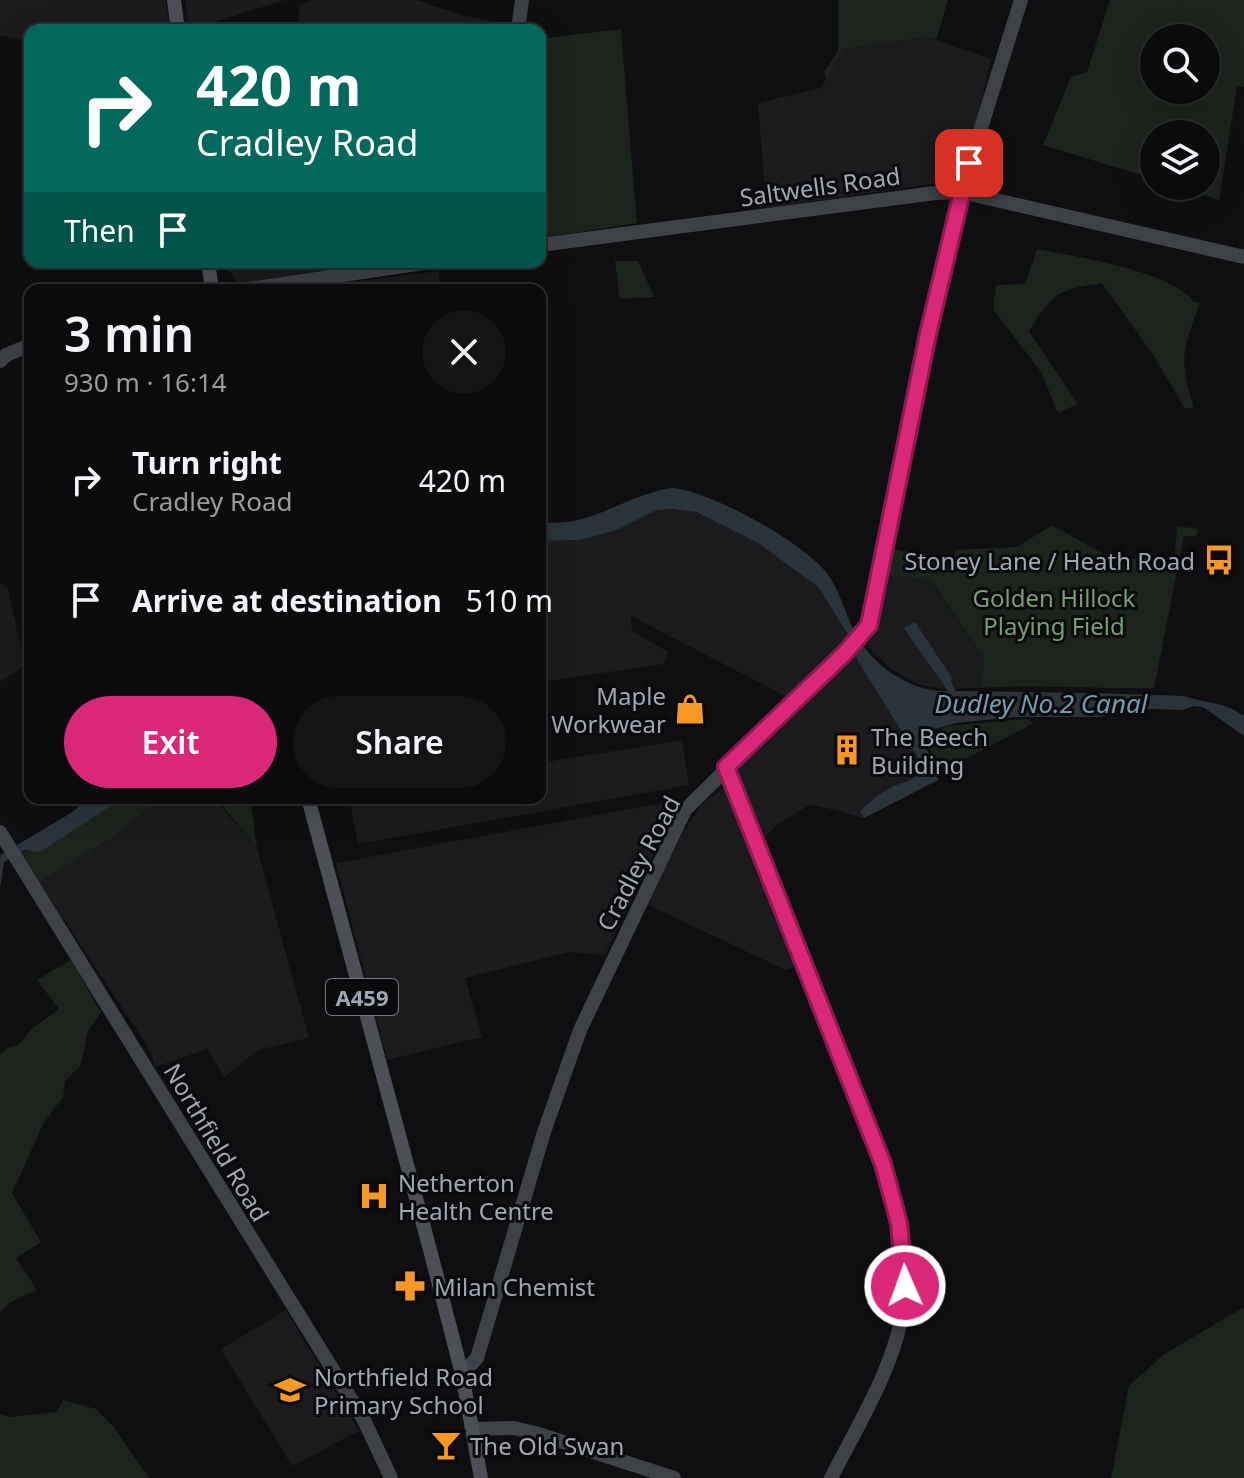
<!DOCTYPE html>
<html lang="en">
<head>
<meta charset="utf-8">
<style>
	:root { --surface:#0b0b0d; --page:#141416; --text:#f1f3f6; --muted:#9a9b9d; --line:#2b2b2e; --accent:#db2777 }
	body { margin:0; font-family:"Noto Sans",sans-serif; background:var(--page); color:var(--text); height:100vh; display:flex; flex-direction:column; font-size:30px; white-space:nowrap }
	* { box-sizing:border-box; margin:0 }
	p { font-size:26px; color:var(--muted) }
	.icon { flex:none; width:44px; height:44px; fill:none; stroke:currentColor; stroke-width:2; stroke-linecap:round; stroke-linejoin:round }
	.map { position:relative; flex:1; overflow:hidden }
	.details { position:absolute; left:24px; top:284px; width:522px; height:520px; display:flex; flex-direction:column; background:var(--surface); border-radius:16px; box-shadow:0 8px 32px #0002,0 0 0 2px var(--line) }
	.details>* { flex:none }
	.hud { position:absolute; left:24px; top:24px; width:522px; height:244px; border-radius:16px; box-shadow:0 8px 32px #0002,0 0 0 2px var(--line); background:#00695c; color:#fff; overflow:hidden }
	.tools { position:absolute; left:1140px; top:24px; display:grid; gap:16px }
	.tools a { display:grid; place-items:center; width:80px; height:80px; border-radius:50%; background:var(--surface); box-shadow:0 8px 32px #0002,0 0 0 2px var(--line); font-size:40px }
	.pin { position:absolute; display:grid; place-items:center; width:68px; height:68px; color:#fff; margin:-34px; border-radius:16px; box-shadow:0 4px 12px #0006 }
	.me { position:absolute; width:88px; margin:-44px; rotate:358deg; stroke-linejoin:round; filter:drop-shadow(0 0 6px #0008) }
	.turn { display:flex; align-items:center; gap:28px; height:168px; padding:0 40px; font-size:36px }
	.turn .icon { width:104px; height:104px; stroke-width:2.5 }
	.turn b { display:block; font-size:56px; line-height:68px }
	.then { display:flex; align-items:center; height:76px; padding:0 40px; background:#0003; gap:16px; font-size:30px }
	.round { display:grid; place-items:center; flex:none; width:84px; height:84px; border-radius:42px; background:var(--page) }
	.overview { display:flex; align-items:center; justify-content:space-between; height:136px; padding:0 40px }
	h1 { font-size:48px; font-weight:600; line-height:60px }
	.primary-button { display:flex; gap:16px; margin-top:auto; padding:16px 40px }
	.primary-button a { flex:1; height:92px; border-radius:48px; background:var(--accent); color:#fff; font-size:32px; font-weight:600; line-height:92px; text-align:center }
	.primary-button a+a { background:var(--page); color:var(--text) }
	ul { padding:0; list-style:none }
	li { display:flex; align-items:center; gap:24px; height:120px; padding:0 40px }
	li div { flex:1 }
	li b { display:block; font-size:30px }
	li em { font-style:normal }
	.map>svg:first-child { display:block }
</style>
</head>
<body>
<div class="map">
<svg width="1244" height="1478" viewBox="0 0 1244 1478">
	<rect width="100%" height="100%" fill="#0f0f11"/>
	<g fill="#1b1b1e">
		<path d="M0 0H166L170 30H30V41L0 36Z"/>
		<path d="M185 0H285L189 30Z"/>
		<path d="M314 0H416L465 16 510 25 509 30H299V5Z"/>
		<path d="M926 37 991 59 973 140 959 180 766 208 758 103 821 88 843 49Z"/>
		<path d="M223 262H351L355 266 238 284Z"/>
		<path d="M439 271V290H303L350 282Z"/>
		<path d="M689 509 758 543 818 587 849 637 787 697 631 616 632 631 668 652 664 664 540 682V541L579 540 617 530 657 510Z"/>
		<path d="M887 574 931 582 984 658 980 688 944 689 917 684 889 667 868 647Z"/>
		<path d="M0 584 8 589 25 665 0 682Z"/>
		<path d="M856 643 938 780 864 818 811 804 777 825 761 841 726 767Z"/>
		<path d="M682 740 689 785 358 844 349 798H540V763Z"/>
		<path d="M724 788 794 967 786 970 646 904 683 832 702 804Z"/>
		<path d="M161 798H214L257 848 309 1038 258 1050 224 1077 208 1049 155 1067 150 1050 39 882 113 837Z"/>
		<path d="M662 803 672 806 673 814 605 955 569 952 465 978 482 1037 387 1060 336 863Z"/>
		<path d="M286 1310 359 1431 292 1466 221 1349Z"/>
	</g>
	<g fill="#1c231c" fill-rule="evenodd">
		<path d="M838 0H948L936 40 926 37 844 49 826 81 824 72 838 51Z"/>
		<path d="M1110 0H1244V87L1237 86 1219 200 1175 186H1206V134H1154V179L1043 145 1071 77 1087 72ZM1206 38V90H1154V38Z"/>
		<path d="M621 29 637 223 540 238V39Z"/>
		<path d="M1037 249C1074 256 1174 272 1194 302L1200 303C1183 349 1178 359 1194 407L1185 409 1154 356 1102 283C1057 290 1054 292 1029 331L1078 404 1058 413 1041 372 993 309 996 285 1025 284Z"/>
		<path d="M615 261H638L654 297 620 299Z"/>
		<path d="M1052 525 1104 554 1174 565 1177 526 1198 529 1196 536H1184L1154 688C1096 689 1038 684 980 688L984 658 932 582 887 574 893 549 953 560 956 550 1017 547Z"/>
		<path d="M1027 719 1034 723 946 769 938 771C926 756 929 736 946 726Z"/>
		<path d="M123 798H161L113 837 39 882 21 853Z"/>
		<path d="M215 798H250L257 848 218 800Z"/>
		<path d="M71 960 101 1012 88 1031 81 1065 65 1081 63 1097 43 1124 12 1193 41 1242 16 1258 37 1290 11 1302 0 1312V1054L10 1047 19 1044 33 1028 59 1009 37 980Z"/>
		<path d="M1244 1307V1478H1111L1129 1386 1163 1355Z"/>
		<path d="M63 1400 96 1409 113 1426 149 1478H0V1414L9 1417 57 1412Z"/>
	</g>
	<g fill="#293339">
		<path d="M672 488C711 491 800 541 826 572 840 590 844 612 855 632 871 665 911 693 948 691L904 628 915 622 952 678 951 682 956 691C1032 692 1108 693 1184 696 1207 704 1223 701 1244 716V736L1203 707 1193 706 1183 710 1151 709 1100 717H1015L956 723 921 733 938 780 864 818 860 812C867 804 876 796 885 791 899 782 916 782 924 767L858 661 847 633 818 587 758 543 696 512 672 509 657 510 617 530 595 536 580 540 540 541V522C590 529 624 495 672 488Z"/>
		<path d="M89 798H123L40 852 25 850 4 862 0 888V855L71 813Z"/>
	</g>
	<g fill="none" stroke-linecap="round" stroke-linejoin="round">
		<g stroke="#3e4146" stroke-width="14">
			<path d="M518 30 522 0"/>
			<path d="M540 245 935 193 961 192 1244 257"/>
			<path d="M242 290 430 262"/>
			<path d="M0 361 6 355 30 345"/>
			<path d="M726 767 873 1136C892 1189 911 1246 904 1303 896 1365 859 1423 831 1478"/>
			<path d="M0 832 364 1420 391 1478"/>
			<path d="M462 1374 477 1358 544 1132 580 1030 685 810 862 635 869 625 961 192 1021 0"/>
			<path d="M473 1429 514 1428 535 1433 674 1478"/>
		</g>
		<g stroke="#4c4f55" stroke-width="14">
			<path d="M174 0 178 30"/>
			<path d="M208 262 212 290"/>
			<path d="M308 798 429 1246 462 1374 481 1478"/>
		</g>
	</g>
	<g fill="none" stroke-linecap="round" stroke-linejoin="round">
		<g stroke="#8e194d" stroke-width="20">
			<path id="route" d="M905 1286 899 1223 883 1164 726 767 844 654 869 625 928 334 969 163"/>
		</g>
		<use href="#route" stroke="#db2777" stroke-width="14"/>
	</g>
	<defs>
		<g id="bus-bare" transform="scale(2.4)"><path d="M-5-6H5V4H4V6H2V4H-2V6H-4V4H-5ZM-3.5-4V0h7V-4ZM-3.5 1.2v1.5H-2V1.2ZM2 1.2v1.5H3.5V1.2Z" fill="#f69822" stroke="#0a0a0c" stroke-width="2.5" paint-order="stroke"/></g>
		<g id="shop-bare" transform="scale(2.4)"><path d="M-5-2.5h2.3a2.7 3.5 0 0 1 5.4 0H5L5.5 6h-11ZM-1.5-2.5h3a1.5 2.3 0 0 0-3 0Z" fill="#f69822" stroke="#0a0a0c" stroke-width="2.5" paint-order="stroke"/></g>
		<g id="building-bare" transform="scale(2.4)"><path d="M-4-6H4V6H1V3H-1V6H-4ZM-2.5-4.3h1.7v1.8h-1.7ZM.8-4.3h1.7v1.8H.8ZM-2.5-1h1.7V.8h-1.7ZM.8-1h1.7V.8H.8Z" fill="#f69822" stroke="#0a0a0c" stroke-width="2.5" paint-order="stroke"/></g>
		<g id="hospital-bare" transform="scale(2.4)"><path d="M-5-5h3v3.5h4V-5h3V5h-3V1.5h-4V5h-3Z" fill="#f69822" stroke="#0a0a0c" stroke-width="2.5" paint-order="stroke"/></g>
		<g id="pharmacy-bare" transform="scale(2.4)"><path d="M-2-6h4v4h4v4h-4v4h-4v-4h-4v-4h4Z" fill="#f69822" stroke="#0a0a0c" stroke-width="2.5" paint-order="stroke"/></g>
		<g id="school-bare" transform="scale(2.4)"><path d="M0-5L7-2L0 1L-7-2ZM-4 1L0 2.5L4 1V4Q0 6-4 4Z" fill="#f69822" stroke="#0a0a0c" stroke-width="2.5" paint-order="stroke"/></g>
		<g id="bar-bare" transform="scale(2.4)"><path d="M-6-5H6L.8 .8V4.5H3.5V6h-7V4.5H-.8V.8Z" fill="#f69822" stroke="#0a0a0c" stroke-width="2.5" paint-order="stroke"/></g>
	</defs>
	<g fill-rule="evenodd">
		<use href="#bus-bare" x="1219" y="560"/>
		<use href="#shop-bare" x="690" y="709"/>
		<use href="#building-bare" x="847" y="750"/>
		<use href="#hospital-bare" x="374" y="1196"/>
		<use href="#pharmacy-bare" x="410" y="1286"/>
		<use href="#school-bare" x="290" y="1390"/>
		<use href="#bar-bare" x="446" y="1445"/>
	</g>
	<g text-anchor="middle" dominant-baseline="central" stroke-width="6" stroke-linejoin="round" paint-order="stroke">
		<rect fill="#0a0a0c" stroke="#737880" stroke-width="2" x="326" y="979" width="72" height="36" rx="6"/>
		<g font-size="22" font-weight="bold" fill="#a0a7b2">
			<text x="362" y="997">A459</text>
		</g>
		<g font-size="24" fill="#a0a7b2" stroke="#0a0a0c">
			<text transform="translate(820 186) rotate(-8)">Saltwells Road</text>
			<text transform="translate(638 863) rotate(-62)">Cradley Road</text>
			<text transform="translate(217 1142) rotate(59)">Northfield Road</text>
		</g>
		<g font-size="24" fill="#a0a7b2" stroke="#0a0a0c" text-anchor="start">
			<text x="1195" y="560" text-anchor="end">Stoney Lane / Heath Road</text>
			<text x="666" y="695" text-anchor="end">Maple<tspan x="666" dy="28">Workwear</tspan></text>
			<text x="871" y="736">The Beech<tspan x="871" dy="28">Building</tspan></text>
			<text x="398" y="1182">Netherton<tspan x="398" dy="28">Health Centre</tspan></text>
			<text x="434" y="1286">Milan Chemist</text>
			<text x="314" y="1376">Northfield Road<tspan x="314" dy="28">Primary School</tspan></text>
			<text x="470" y="1445">The Old Swan</text>
		</g>
		<g font-size="24" fill="#789e76" stroke="#0a0a0c">
			<text x="1054" y="597">Golden Hillock<tspan x="1054" dy="28">Playing Field</tspan></text>
		</g>
		<g font-size="26" font-style="italic" fill="#759aaf" stroke="#0a0a0c">
			<text x="1041" y="703">Dudley No.2 Canal</text>
		</g>
	</g>
</svg>
<div class="tools">
<a><svg class="icon" aria-label="search" viewBox="0 0 24 24"><circle cx="10" cy="10" r="6"/><path d="M15 15l6 6"/></svg></a>
<a><svg class="icon" aria-label="layers" viewBox="0 0 24 24"><path d="M12 4l9 5-9 5-9-5zM3 14l9 5 9-5"/></svg></a>
</div>
<div class="pin" style="left:969px;top:163px;background:#d93025"><svg class="icon" aria-label="arrive" viewBox="0 0 24 24"><path d="M6 21V4h12l-3 4 3 4H6"/></svg></div>
<svg class="me" style="left:905px;top:1286px" viewBox="-20 -20 40 40"><circle r="17" fill="#db2777" stroke="#fff" stroke-width="3"/><path d="M0-11L8 9 0 5-8 9z" fill="#fff"/></svg>
<div class="hud">
<div class="turn"><svg class="icon" aria-label="right" viewBox="0 0 24 24"><path d="M7 20v-9h11M14 6l5 5-5 5"/></svg><div><b>420 m</b>Cradley Road</div></div>
<div class="then">Then<svg class="icon" aria-label="arrive" viewBox="0 0 24 24"><path d="M6 21V4h12l-3 4 3 4H6"/></svg></div>
</div>
<section class="details">
<div class="overview"><div><h1>3 min</h1><p>930 m · 16:14</p></div><a class="round"><svg class="icon" aria-label="close" viewBox="0 0 24 24"><path d="M6 6l12 12M18 6L6 18"/></svg></a></div>
<ul>
<li><svg class="icon" aria-label="right" viewBox="0 0 24 24"><path d="M7 20v-9h11M14 6l5 5-5 5"/></svg><div><b>Turn right</b><p>Cradley Road</p></div><em>420 m</em></li>
<li><svg class="icon" aria-label="arrive" viewBox="0 0 24 24"><path d="M6 21V4h12l-3 4 3 4H6"/></svg><div><b>Arrive at destination</b></div><em>510 m</em></li>
</ul>
<div class="primary-button"><a>Exit</a><a>Share</a></div>
</section>
</div>
</body>
</html>
